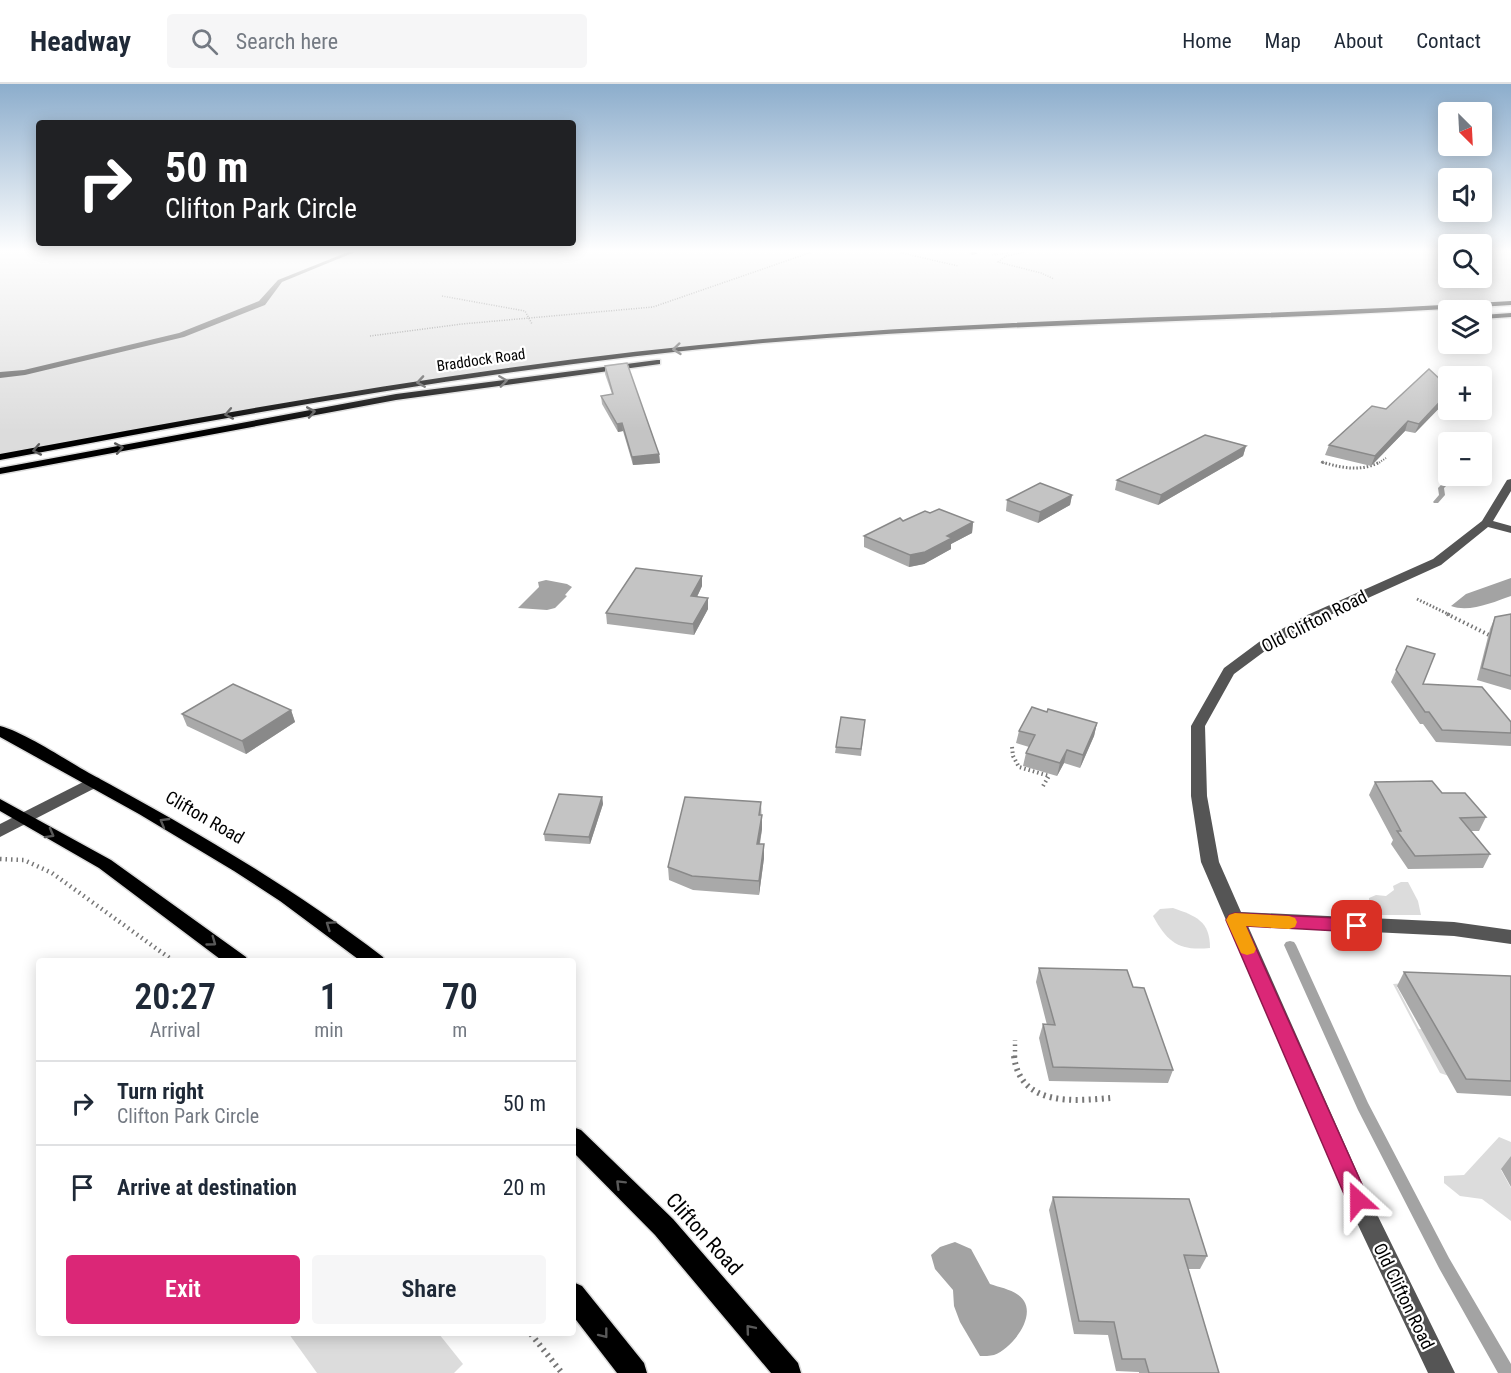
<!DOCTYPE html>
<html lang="en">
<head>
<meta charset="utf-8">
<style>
	:root { --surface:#fff; --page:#f6f6f7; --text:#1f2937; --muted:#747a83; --line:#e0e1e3; --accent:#db2777 }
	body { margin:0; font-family:"Roboto Condensed",sans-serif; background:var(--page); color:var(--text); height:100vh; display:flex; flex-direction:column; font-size:22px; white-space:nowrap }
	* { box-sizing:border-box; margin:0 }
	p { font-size:20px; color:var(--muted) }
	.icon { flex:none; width:33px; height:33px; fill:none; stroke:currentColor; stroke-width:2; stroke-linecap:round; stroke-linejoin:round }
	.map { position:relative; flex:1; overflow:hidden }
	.side { position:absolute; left:36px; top:874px; width:540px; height:378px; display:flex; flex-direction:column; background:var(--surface); border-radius:6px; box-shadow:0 3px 15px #0003 }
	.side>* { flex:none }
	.hud { position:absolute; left:36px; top:36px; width:540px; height:126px; border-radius:6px; box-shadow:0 3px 15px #0003; background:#202124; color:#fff; overflow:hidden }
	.needle { width:39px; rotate:156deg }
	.buttons { position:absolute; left:1438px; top:18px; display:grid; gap:12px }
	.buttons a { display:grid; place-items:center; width:54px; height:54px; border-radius:6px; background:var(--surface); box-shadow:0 3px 15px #0003; font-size:30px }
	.pin { position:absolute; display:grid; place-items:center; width:51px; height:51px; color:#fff; margin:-26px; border-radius:12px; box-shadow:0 3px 9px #0006 }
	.me { position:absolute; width:66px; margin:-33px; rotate:336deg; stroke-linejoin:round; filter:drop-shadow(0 0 4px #0008) }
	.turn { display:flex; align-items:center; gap:21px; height:126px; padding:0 30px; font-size:27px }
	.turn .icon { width:78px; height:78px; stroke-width:2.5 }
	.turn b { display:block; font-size:42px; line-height:51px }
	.eta { display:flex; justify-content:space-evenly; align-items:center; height:102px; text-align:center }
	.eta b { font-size:36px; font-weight:600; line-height:42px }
	.primary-button { display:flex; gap:12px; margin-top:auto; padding:12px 30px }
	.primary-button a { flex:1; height:69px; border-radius:6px; background:var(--accent); color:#fff; font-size:24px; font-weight:600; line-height:69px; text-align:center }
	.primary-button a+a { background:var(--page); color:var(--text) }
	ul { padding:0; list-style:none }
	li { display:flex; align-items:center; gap:18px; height:84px; padding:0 30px; border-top:2px solid var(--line) }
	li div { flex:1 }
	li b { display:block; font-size:22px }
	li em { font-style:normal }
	header { display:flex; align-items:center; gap:36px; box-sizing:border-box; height:84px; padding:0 30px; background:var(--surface); border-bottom:2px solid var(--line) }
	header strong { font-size:28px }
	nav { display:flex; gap:33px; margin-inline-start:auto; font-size:21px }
	.search { width:420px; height:54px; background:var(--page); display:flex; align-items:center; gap:15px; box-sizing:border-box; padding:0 21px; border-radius:6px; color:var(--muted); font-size:22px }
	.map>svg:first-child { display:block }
</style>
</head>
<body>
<header>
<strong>Headway</strong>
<div class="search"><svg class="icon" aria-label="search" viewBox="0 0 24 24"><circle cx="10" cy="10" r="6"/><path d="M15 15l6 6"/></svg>Search here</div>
<nav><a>Home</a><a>Map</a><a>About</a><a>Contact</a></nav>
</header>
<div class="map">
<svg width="1511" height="1289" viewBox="0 0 1511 1289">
	<rect width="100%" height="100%" fill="#fff"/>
	<g fill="#dcdcdc">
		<path d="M0 168H1449V194H1482V168H1511V216L1465 223C1180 235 890 240 607 273 403 297 202 337 0 373Z"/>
		<path d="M1401 798H1408L1418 817 1421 831H1374L1369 822V814L1376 811 1386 812 1394 806 1393 802Z"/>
		<path d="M1173 824C1196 832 1210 837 1210 864 1179 867 1168 859 1153 832L1160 825Z"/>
		<path d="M1405 899 1397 903 1419 945 1434 946 1449 992 1440 989 1433 976 1393 900Z"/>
		<path d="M1499 1053 1511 1058V1086H1501L1511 1104V1137L1482 1115 1460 1112 1444 1099V1092L1464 1091Z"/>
		<path d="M289 1250H439L463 1280 454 1289H317Z"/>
	</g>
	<g fill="#a3a3a3">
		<path d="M1511 494V512C1494 518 1469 529 1451 522L1466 510Z"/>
		<path d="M546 496 567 500 572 503 565 511 567 512 555 524 547 526 518 524 539 503 538 498Z"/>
		<path d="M955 1158 971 1165 990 1200C1001 1204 1017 1206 1024 1217 1035 1235 1012 1264 994 1271 990 1272 984 1272 980 1272L960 1238 954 1222 953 1206 935 1185 931 1171 940 1163Z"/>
	</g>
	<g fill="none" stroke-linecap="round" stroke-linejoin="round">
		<g fill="#a3a3a3" fill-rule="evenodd">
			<path d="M1442 400 1447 401 1444 404 1445 411 1438 419H1434L1433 418 1439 411 1438 404Z"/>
			<path d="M1290 857 1294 858 1296 861 1368 1019 1449 1174 1511 1280V1289H1498L1439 1184 1358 1026 1284 861 1286 858Z"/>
		</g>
		<g stroke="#dbdbdb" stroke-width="3">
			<g id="major">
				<path d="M1511 217V221C1262 238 1012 238 763 259 506 282 253 328 0 376V370C253 323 506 277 763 255 1012 233 1262 233 1511 217Z"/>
				<path d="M1511 229V233L1482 235V231Z"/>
				<path d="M657 276H660V280L396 316 0 390V384L396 310Z"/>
				<path d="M0 642C24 648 66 676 89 689 191 744 290 802 383 873L385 878H362L280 817 234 787 139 730 0 653Z"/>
				<path d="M0 715 111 776 246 873 248 878H224L99 784 0 727Z"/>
				<path d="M573 1043 581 1046 673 1135 798 1279 801 1289H771L655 1151 573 1068Z"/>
				<path d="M573 1198 582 1202 644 1279 647 1289H617L573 1232Z"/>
			</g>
		</g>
		<g stroke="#777" stroke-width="1.5" stroke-dasharray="1 1.5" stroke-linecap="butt">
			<path d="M898 168 958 182"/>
			<path d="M1024 168 1006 172 998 178 1041 189 1054 195"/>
			<path d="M992 171 1008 169"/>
			<path d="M442 212 525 227 532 240"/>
			<path d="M370 252 462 240 653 223 812 168"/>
		</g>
		<g stroke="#777" stroke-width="2" stroke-dasharray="1 1.5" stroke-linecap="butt">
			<path d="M1321 378 1327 380"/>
			<path d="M1377 380 1386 374"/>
		</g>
		<g stroke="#777" stroke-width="3" stroke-dasharray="1.5 2" stroke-linecap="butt">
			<path d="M1322 378C1342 384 1360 388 1380 378"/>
			<path d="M1417 515 1450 531"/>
		</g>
		<g stroke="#777" stroke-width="4" stroke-dasharray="1.5 3" stroke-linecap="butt">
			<path d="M1447 530 1491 552"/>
			<path d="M1012 663 1013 672 1019 683 1049 692 1043 702"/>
		</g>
		<g stroke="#777" stroke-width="4.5" stroke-dasharray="1.5 4" stroke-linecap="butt">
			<path d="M0 775 24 776 52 789 175 878"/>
			<path d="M1015 973V956"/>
		</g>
		<g stroke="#777" stroke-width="6" stroke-dasharray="2 4.5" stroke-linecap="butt">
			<path d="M1014 972C1020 1023 1074 1017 1111 1014"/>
			<path d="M531 1250 562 1289"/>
		</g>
		<g fill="#555" fill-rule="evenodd">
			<path d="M348 168H355L282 198 265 221 184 253 25 291 0 294V288L24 286 179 249 259 217 278 196Z"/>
			<path d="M970 168H976L977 170 972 171Z"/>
			<path d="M1511 395V407L1493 437 1511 442V449L1488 443 1441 481 1315 538 1269 564 1234 590 1205 642 1207 712 1219 778 1241 828 1454 838 1511 846V860L1454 852 1248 842 1366 1108 1455 1289H1428L1350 1124 1201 778 1191 712V642L1224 584 1259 558 1305 532 1433 475 1482 437 1507 396Z"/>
			<path d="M93 693 99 694 101 698 99 702 0 753V740Z"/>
		</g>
		<use href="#major" fill="#000" fill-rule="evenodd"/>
	</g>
	<g fill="#a9a9a9">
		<path d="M605 282 659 370 660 379 633 381 623 347 618 348 602 320 601 312 612 310 605 290Z"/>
		<path d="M1443 303 1449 305 1448 315 1415 349 1405 347 1371 382 1325 371 1329 361 1386 325Z"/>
		<path d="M1246 362 1243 372 1158 421 1115 406 1117 396Z"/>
		<path d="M1072 411 1070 421 1038 439 1006 427 1007 416Z"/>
		<path d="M930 429 973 438 972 449 951 460V465L924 480 909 483 864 463V452L903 437Z"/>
		<path d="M702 492V502L697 513 708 525 694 551 607 540 606 529Z"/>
		<path d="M1511 530V606L1477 596 1490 545 1495 533Z"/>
		<path d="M1407 562 1423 600 1511 638V662L1436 658 1423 640H1420L1391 598Z"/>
		<path d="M291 626 295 638 246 670 187 642 182 630Z"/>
		<path d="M1047 628 1097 639 1094 652 1080 684 1064 679 1057 692 1023 682 1026 669 1029 663 1016 659 1019 647Z"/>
		<path d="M865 636 861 672 835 669 836 663Z"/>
		<path d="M1375 698 1442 709 1486 733 1479 747H1471L1490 770 1483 784 1408 785 1391 760 1393 756 1369 711Z"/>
		<path d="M602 713 603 720 590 760 545 757 544 750Z"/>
		<path d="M761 718 762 745 760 760H764V774L759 811 693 806 669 796 668 783Z"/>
		<path d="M1039 884 1133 903 1173 986 1168 999 1049 997 1039 954 1043 940 1047 941 1036 898Z"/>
		<path d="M1404 888 1511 892V1012L1457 1009 1397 902Z"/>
		<path d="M1511 1072V1103L1501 1085Z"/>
		<path d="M1053 1113 1207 1172 1200 1185H1188L1219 1289H1139V1288L1116 1287 1108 1251 1074 1250 1049 1126Z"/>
	</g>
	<g fill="#898989">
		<path d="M1449 308 1448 315 1415 349 1419 340Z"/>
		<path d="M1408 337 1405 347 1371 382 1375 372Z"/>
		<path d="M622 339 623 347 618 348 617 340Z"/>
		<path d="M1246 362 1243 372 1158 421 1161 411Z"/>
		<path d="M659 370 660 379 633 381 632 373Z"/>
		<path d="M1072 411 1070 421 1038 439 1040 428Z"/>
		<path d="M973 438 972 449 951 460V465L924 480 909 483 910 471Z"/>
		<path d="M702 492V502L692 523 691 512Z"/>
		<path d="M708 514V525L694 551 693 540Z"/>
		<path d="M291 626 295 638 246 670 242 657Z"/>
		<path d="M1097 639 1094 652 1080 684 1083 671Z"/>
		<path d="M1067 666 1064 679 1057 692 1060 679Z"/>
		<path d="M602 713 603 720 590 760 589 753Z"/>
		<path d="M762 731V745L757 773V760Z"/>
		<path d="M764 760V774L759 811V797Z"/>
	</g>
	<g fill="#c4c4c4" stroke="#898989" stroke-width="1.5">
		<path d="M627 279 659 370 632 373 622 339 617 340 601 312 613 310 605 282Z"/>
		<path d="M1429 285 1445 300 1441 303 1449 305V308L1419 340 1408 337 1375 372 1329 361 1372 322 1386 325Z"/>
		<path d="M1205 351 1246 362 1161 411 1117 396Z"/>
		<path d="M1040 399 1072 411 1040 428 1007 416Z"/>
		<path d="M939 425 973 438 947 452 952 454 925 468 910 471 864 452 900 434 903 437 925 427 930 429Z"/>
		<path d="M636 484 702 492 691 512 708 514 693 540 606 529Z"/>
		<path d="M1511 530V592L1482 584 1495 533Z"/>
		<path d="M1407 562 1435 570 1423 600 1482 603 1511 638V649L1442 646 1429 628H1425L1396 586Z"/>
		<path d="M233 600 291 626 242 657 182 630Z"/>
		<path d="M1032 623 1047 628 1048 625 1097 639 1083 671 1067 666 1060 679 1026 669 1035 651 1019 647Z"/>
		<path d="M841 633 865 636 861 665 836 663Z"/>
		<path d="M1432 697 1442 709H1465L1486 733 1460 734 1490 770 1415 772 1397 747H1401L1375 698Z"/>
		<path d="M559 710 602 713 589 753 544 750Z"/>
		<path d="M685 713 761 718 759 731H762L757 760H764L759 797 692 792 668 783Z"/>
		<path d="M1039 884 1127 886 1133 903 1144 904 1173 986 1053 983 1043 940 1055 941Z"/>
		<path d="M1404 888 1511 892V997L1466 995Z"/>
		<path d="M1053 1113 1189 1115 1207 1172 1184 1171 1219 1289H1149L1145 1275H1122L1114 1238 1079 1237Z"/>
	</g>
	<defs><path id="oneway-chevron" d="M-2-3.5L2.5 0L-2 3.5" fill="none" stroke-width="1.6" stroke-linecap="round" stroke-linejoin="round" transform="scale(1.5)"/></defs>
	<g stroke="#595959">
		<use href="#oneway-chevron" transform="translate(677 265) rotate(174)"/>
		<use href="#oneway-chevron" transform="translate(503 297) rotate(-8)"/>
		<use href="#oneway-chevron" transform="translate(421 298) rotate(171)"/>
		<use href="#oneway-chevron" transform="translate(311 328) rotate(-10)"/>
		<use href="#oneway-chevron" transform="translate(229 330) rotate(169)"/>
		<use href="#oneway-chevron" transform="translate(119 364) rotate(-11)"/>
		<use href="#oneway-chevron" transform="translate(37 366) rotate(169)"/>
		<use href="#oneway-chevron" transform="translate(164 738) rotate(-150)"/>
		<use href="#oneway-chevron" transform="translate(50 750) rotate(29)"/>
		<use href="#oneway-chevron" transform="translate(330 841) rotate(-145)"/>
		<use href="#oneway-chevron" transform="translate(212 858) rotate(36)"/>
		<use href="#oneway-chevron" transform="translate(620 1100) rotate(-135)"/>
		<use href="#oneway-chevron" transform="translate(750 1245) rotate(-130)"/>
		<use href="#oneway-chevron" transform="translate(604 1250) rotate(52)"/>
	</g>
	<linearGradient id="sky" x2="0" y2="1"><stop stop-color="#8cadcc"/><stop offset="0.48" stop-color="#fff"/><stop offset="1" stop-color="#fff" stop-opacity="0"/></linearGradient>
	<rect width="1511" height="348" fill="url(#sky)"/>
	<path fill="#db2777" stroke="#8e194d" stroke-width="1.5" d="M1235 829 1357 835 1363 837 1365 842 1363 846 1357 848 1246 842 1369 1116 1366 1124 1358 1127 1350 1124 1226 836 1229 831Z"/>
	<path fill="#f59e0b" d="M1235 829 1289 832 1295 834 1297 838 1295 843 1289 845 1246 842 1256 865 1254 869 1247 871 1241 869 1226 836 1229 831Z"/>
	<g text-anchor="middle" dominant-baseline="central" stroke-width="4.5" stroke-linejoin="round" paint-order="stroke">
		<g font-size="15" fill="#000" stroke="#fff">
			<text transform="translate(481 276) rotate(-8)">Braddock Road</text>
		</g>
		<g font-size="18" fill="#000" stroke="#fff">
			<text transform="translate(1314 537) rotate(-27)">Old Clifton Road</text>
			<text transform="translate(205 733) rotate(30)">Clifton Road</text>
			<text transform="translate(1404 1212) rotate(64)">Old Clifton Road</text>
		</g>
		<g font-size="21" fill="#000" stroke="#fff">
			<text transform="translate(704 1150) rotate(48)">Clifton Road</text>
		</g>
	</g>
</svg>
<div class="buttons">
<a><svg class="needle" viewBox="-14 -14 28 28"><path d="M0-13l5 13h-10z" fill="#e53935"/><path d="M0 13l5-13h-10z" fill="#747a83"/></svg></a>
<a><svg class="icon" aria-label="sound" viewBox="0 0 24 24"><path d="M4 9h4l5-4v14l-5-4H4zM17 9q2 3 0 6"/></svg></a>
<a><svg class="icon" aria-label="search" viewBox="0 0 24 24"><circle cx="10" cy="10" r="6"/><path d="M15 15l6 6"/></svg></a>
<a><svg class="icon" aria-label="layers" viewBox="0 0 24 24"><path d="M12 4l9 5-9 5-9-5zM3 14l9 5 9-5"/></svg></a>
<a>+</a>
<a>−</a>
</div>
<div class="pin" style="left:1357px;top:842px;background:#d93025"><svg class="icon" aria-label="arrive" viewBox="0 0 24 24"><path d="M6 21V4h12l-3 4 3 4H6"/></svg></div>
<svg class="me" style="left:1358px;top:1116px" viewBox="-20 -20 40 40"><path d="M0-17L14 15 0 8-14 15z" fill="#db2777" stroke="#fff" stroke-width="4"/></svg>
<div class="hud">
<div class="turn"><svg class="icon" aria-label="right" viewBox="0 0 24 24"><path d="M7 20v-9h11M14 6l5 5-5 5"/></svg><div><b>50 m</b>Clifton Park Circle</div></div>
</div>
<section class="side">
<div class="eta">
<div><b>20:27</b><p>Arrival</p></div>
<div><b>1</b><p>min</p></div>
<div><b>70</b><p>m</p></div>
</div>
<ul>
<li><svg class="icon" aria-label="right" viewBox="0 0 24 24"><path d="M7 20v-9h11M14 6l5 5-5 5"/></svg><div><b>Turn right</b><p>Clifton Park Circle</p></div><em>50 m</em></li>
<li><svg class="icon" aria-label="arrive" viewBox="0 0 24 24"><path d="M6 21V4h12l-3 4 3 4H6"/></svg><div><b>Arrive at destination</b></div><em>20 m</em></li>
</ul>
<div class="primary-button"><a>Exit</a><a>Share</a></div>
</section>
</div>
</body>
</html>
